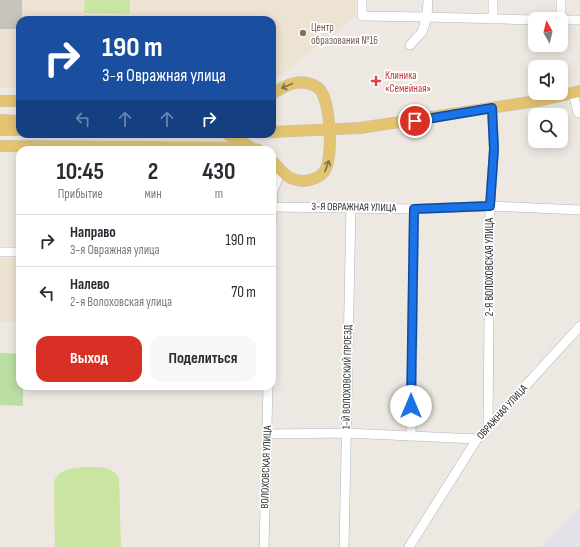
<!DOCTYPE html>
<html lang="ru">
<head>
<meta charset="utf-8">
<style>
	:root { --surface:#fff; --page:#f7f7f7; --text:#2b2b33; --muted:#7c7c81; --line:#e1e1e2; --accent:#d93025 }
	body { margin:0; font-family:"Sofia Sans Condensed",sans-serif; background:var(--page); color:var(--text); height:100vh; display:flex; flex-direction:column; font-size:15px; white-space:nowrap }
	* { box-sizing:border-box; margin:0 }
	p { font-size:13px; color:var(--muted) }
	.icon { flex:none; width:22px; height:22px; fill:none; stroke:currentColor; stroke-width:2; stroke-linecap:round; stroke-linejoin:round }
	.map { position:relative; flex:1; overflow:hidden }
	.panel { position:absolute; left:16px; top:146px; width:260px; height:244px; display:flex; flex-direction:column; background:var(--surface); border-radius:12px; box-shadow:0 2px 10px #0003 }
	.panel>* { flex:none }
	.top-card { position:absolute; left:16px; top:16px; width:260px; height:122px; border-radius:12px; box-shadow:0 2px 10px #0003; background:#1a4fa0; color:#fff; overflow:hidden }
	.needle { width:26px; rotate:352deg }
	.buttons { position:absolute; left:528px; top:12px; display:grid; gap:8px }
	.buttons a { display:grid; place-items:center; width:40px; height:40px; border-radius:8px; background:var(--surface); box-shadow:0 2px 10px #0003; font-size:20px }
	.pin { position:absolute; display:grid; place-items:center; width:34px; height:34px; color:#fff; margin:-17px; border:2px solid #fff; border-radius:50%; box-shadow:0 1px 4px #0007 }
	.me { position:absolute; width:44px; margin:-22px; rotate:0deg; stroke-linejoin:round; filter:drop-shadow(0 0 3px #0008) }
	.turn { display:flex; align-items:center; gap:14px; height:84px; padding:0 20px; font-size:18px }
	.turn .icon { width:52px; height:52px; stroke-width:2.5 }
	.turn b { display:block; font-size:28px; line-height:34px }
	.lanes { display:flex; align-items:center; height:38px; padding:0 20px; background:#0003; justify-content:center; gap:20px; direction:ltr }
	.lanes .off { opacity:.35 }
	.eta { display:flex; justify-content:space-evenly; align-items:center; height:68px; text-align:center }
	.eta b { font-size:24px; font-weight:700; line-height:28px }
	.cta { display:flex; gap:8px; margin-top:auto; padding:8px 20px }
	.cta a { flex:1; height:46px; border-radius:12px; background:var(--accent); color:#fff; font-size:16px; font-weight:700; line-height:46px; text-align:center }
	.cta a+a { background:var(--page); color:var(--text) }
	ul { padding:0; list-style:none }
	li { display:flex; align-items:center; gap:12px; height:52px; padding:0 20px; border-top:1px solid var(--line) }
	li div { flex:1 }
	li b { display:block; font-size:15px }
	li em { font-style:normal }
	.map>svg:first-child { display:block }
</style>
</head>
<body>
<div class="map">
<svg width="580" height="547" viewBox="0 0 580 547">
	<rect width="100%" height="100%" fill="#ede8e2"/>
	<path fill="#e3e1e7" d="M580 507V547H541Z"/>
	<g fill="#ede3d3">
		<path d="M0 0H356V16L278 77 272 79V20H20V88H0Z"/>
		<rect x="0" y="258" width="20" height="64"/>
	</g>
	<path fill="#badea4" d="M0 353 20 354V386H23V406L0 405Z"/>
	<g fill="#cae4a1">
		<path d="M85 0H130V14L84 13Z"/>
		<path d="M84 15 129 16V20H84Z"/>
		<path d="M83 467C98 467 111 465 119 478L121 547H55L54 481C61 468 70 469 83 467Z"/>
	</g>
	<path fill="#c6c3bd" d="M0 0H22V20H20V29H0Z"/>
	<g fill="none" stroke-linecap="round" stroke-linejoin="round">
		<g stroke="#b2b4bc" stroke-width="10">
			<g id="minor">
				<path d="M362 0V16L427 17 428 0"/>
				<path d="M493 19V0"/>
				<path d="M561 19V0"/>
				<path d="M561 20H580"/>
				<path d="M410 45 422 32 427 17 535 20"/>
				<path d="M573 93 578 113 580 112"/>
				<path d="M273 207 414 209 490 206 580 210"/>
				<path d="M272 218 273 191 281 170"/>
				<path d="M0 252H20"/>
				<path d="M488 425 490 206 494 149 492 108"/>
				<path d="M267 434 346 433 477 439"/>
				<path d="M411 436 414 209"/>
				<path d="M264 547 268 386"/>
				<path d="M344 547 351 207"/>
				<path d="M409 547 477 439 580 326"/>
			</g>
		</g>
		<g stroke="#c4c4c4" stroke-width="12">
			<g id="major">
				<path d="M272 94C286 85 301 77 317 87 331 95 334 160 324 172 320 177 311 180 305 181 299 181 293 180 287 176 282 172 277 166 272 161"/>
				<path d="M0 101H20"/>
				<path d="M0 120 20 121"/>
				<path d="M0 130H20"/>
				<path d="M272 132 360 128 543 100 580 91"/>
				<path d="M227 134 249 146"/>
				<path d="M0 146 251 148 259 150"/>
			</g>
		</g>
		<use href="#minor" stroke="#fff" stroke-width="9"/>
		<use href="#major" stroke="#e4c470" stroke-width="11"/>
	</g>
	<defs><path id="oneway-shaft" d="M-6 0H5M1.5-3L5.5 0L1.5 3" fill="none" stroke-width="1.6" stroke-linecap="round" stroke-linejoin="round"/></defs>
	<g stroke="#80724c">
		<use href="#oneway-shaft" transform="translate(287 86) rotate(156)"/>
		<use href="#oneway-shaft" transform="translate(327 166) rotate(-70)"/>
	</g>
	<g fill="none" stroke-linecap="round" stroke-linejoin="round">
		<g stroke="#114b97" stroke-width="10">
			<path id="route" d="M411 406 414 209 490 206 494 149 492 108 415 121"/>
		</g>
		<use href="#route" stroke="#1a73e8" stroke-width="7"/>
	</g>
	<circle fill="#8d6e63" stroke="#fff" stroke-width="1.5" cx="303" cy="33" r="4"/>
	<path fill="#e0444e" stroke="#fff" stroke-width="1.5" d="M374 75h4v4h4v4h-4v4h-4v-4h-4v-4h4z"/>
	<g text-anchor="middle" dominant-baseline="central" stroke-width="3.5" stroke-linejoin="round" paint-order="stroke">
		<g font-size="11" fill="#785e54" stroke="#fff" text-anchor="start">
			<text x="311" y="27">Центр<tspan x="311" dy="13">образования №16</tspan></text>
		</g>
		<g font-size="11" fill="#be3a42" stroke="#fff" text-anchor="start">
			<text x="385" y="75">Клиника<tspan x="385" dy="13">«Семейная»</tspan></text>
		</g>
		<g font-size="11" fill="#2e2e2e" stroke="#fff">
			<text transform="translate(354 207) rotate(1)">3-Я ОВРАЖНАЯ УЛИЦА</text>
			<text transform="translate(489 267) rotate(-90)">2-Я ВОЛОХОВСКАЯ УЛИЦА</text>
			<text transform="translate(347 377) rotate(-89)">1-Й ВОЛОХОВСКИЙ ПРОЕЗД</text>
			<text transform="translate(502 412) rotate(-48)">ОВРАЖНАЯ УЛИЦА</text>
			<text transform="translate(266 467) rotate(-88)">ВОЛОХОВСКАЯ УЛИЦА</text>
		</g>
	</g>
</svg>
<div class="buttons">
<a><svg class="needle" viewBox="-14 -14 28 28"><path d="M0-13l5 13h-10z" fill="#e53935"/><path d="M0 13l5-13h-10z" fill="#7c7c81"/></svg></a>
<a><svg class="icon" aria-label="sound" viewBox="0 0 24 24"><path d="M4 9h4l5-4v14l-5-4H4zM17 9q2 3 0 6"/></svg></a>
<a><svg class="icon" aria-label="search" viewBox="0 0 24 24"><circle cx="10" cy="10" r="6"/><path d="M15 15l6 6"/></svg></a>
</div>
<div class="pin" style="left:415px;top:121px;background:#d93025"><svg class="icon" aria-label="arrive" viewBox="0 0 24 24"><path d="M6 21V4h12l-3 4 3 4H6"/></svg></div>
<svg class="me" style="left:411px;top:406px" viewBox="-20 -20 40 40"><circle r="19" fill="#fff"/><path d="M0-13L10 11 0 6-10 11z" fill="#1a73e8"/></svg>
<div class="top-card">
<div class="turn"><svg class="icon" aria-label="right" viewBox="0 0 24 24"><path d="M7 20v-9h11M14 6l5 5-5 5"/></svg><div><b>190 m</b>3-я Овражная улица</div></div>
<div class="lanes"><svg class="icon off" aria-label="left" viewBox="0 0 24 24"><path d="M17 20v-9H6M10 6l-5 5 5 5"/></svg><svg class="icon off" aria-label="ahead" viewBox="0 0 24 24"><path d="M12 20V5M6 11l6-6 6 6"/></svg><svg class="icon off" aria-label="ahead" viewBox="0 0 24 24"><path d="M12 20V5M6 11l6-6 6 6"/></svg><svg class="icon" aria-label="right" viewBox="0 0 24 24"><path d="M7 20v-9h11M14 6l5 5-5 5"/></svg></div>
</div>
<section class="panel">
<div class="eta">
<div><b>10:45</b><p>Прибытие</p></div>
<div><b>2</b><p>мин</p></div>
<div><b>430</b><p>m</p></div>
</div>
<ul>
<li><svg class="icon" aria-label="right" viewBox="0 0 24 24"><path d="M7 20v-9h11M14 6l5 5-5 5"/></svg><div><b>Направо</b><p>3-я Овражная улица</p></div><em>190 m</em></li>
<li><svg class="icon" aria-label="left" viewBox="0 0 24 24"><path d="M17 20v-9H6M10 6l-5 5 5 5"/></svg><div><b>Налево</b><p>2-я Волоховская улица</p></div><em>70 m</em></li>
</ul>
<div class="cta"><a>Выход</a><a>Поделиться</a></div>
</section>
</div>
</body>
</html>
